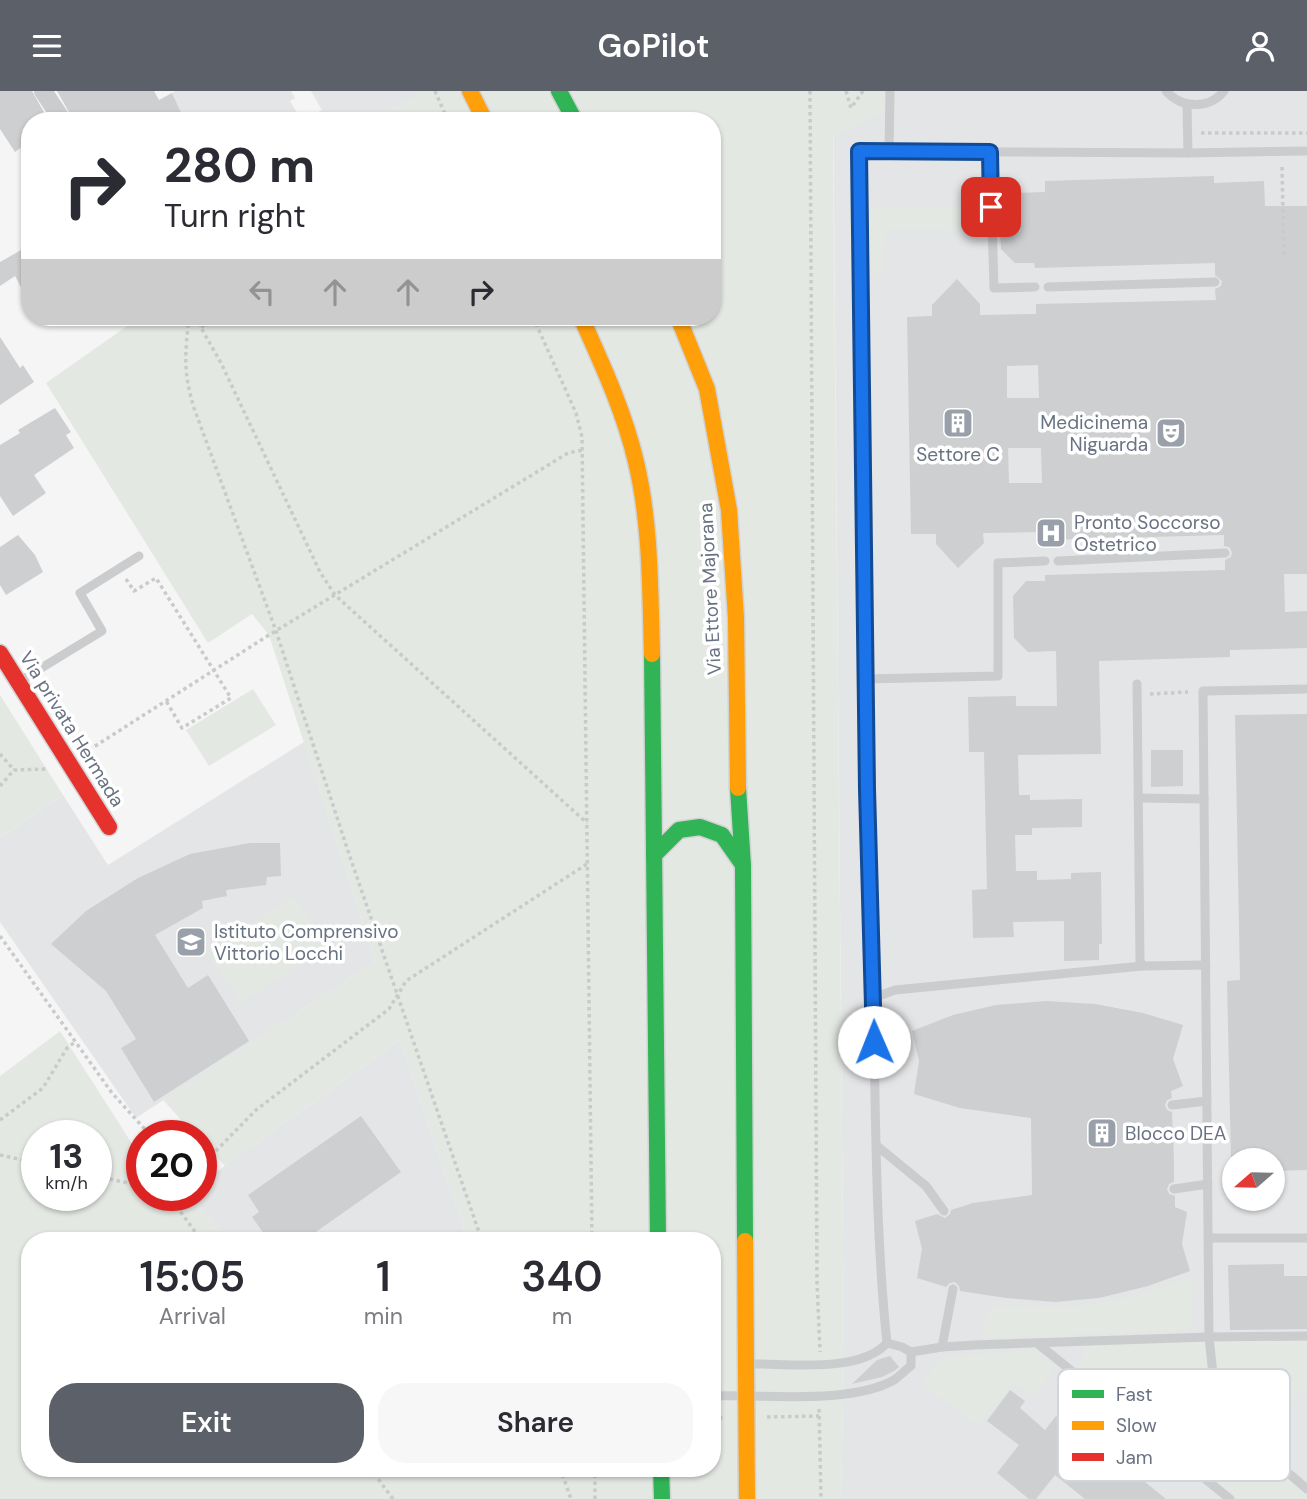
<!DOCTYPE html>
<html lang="en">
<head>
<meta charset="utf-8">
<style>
	:root { --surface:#fff; --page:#f7f7f7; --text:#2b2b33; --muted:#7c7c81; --accent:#5c6069 }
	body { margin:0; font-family:"DM Sans",sans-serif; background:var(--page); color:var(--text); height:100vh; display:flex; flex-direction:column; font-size:26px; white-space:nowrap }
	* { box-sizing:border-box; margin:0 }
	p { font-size:23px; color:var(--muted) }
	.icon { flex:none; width:38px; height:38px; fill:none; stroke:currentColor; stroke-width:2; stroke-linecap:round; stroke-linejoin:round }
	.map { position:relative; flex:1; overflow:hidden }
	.details { position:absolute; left:21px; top:1141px; width:700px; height:245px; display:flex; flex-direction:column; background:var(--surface); border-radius:28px; box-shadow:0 2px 5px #0004 }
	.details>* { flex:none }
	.hud { position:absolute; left:21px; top:21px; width:700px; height:214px; border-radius:28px; box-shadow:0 2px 5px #0004; background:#fff; color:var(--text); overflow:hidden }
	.needle { width:46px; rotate:250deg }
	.controls { position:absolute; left:1222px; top:1057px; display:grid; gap:14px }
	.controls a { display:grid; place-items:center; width:63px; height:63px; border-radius:50%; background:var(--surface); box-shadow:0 2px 5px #0004; font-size:35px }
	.speed { position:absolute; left:21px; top:1029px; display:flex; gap:14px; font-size:35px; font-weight:700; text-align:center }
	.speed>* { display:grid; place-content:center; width:91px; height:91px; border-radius:50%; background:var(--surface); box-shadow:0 2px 5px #0004; line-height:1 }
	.speed small { font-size:18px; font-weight:400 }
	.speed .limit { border:10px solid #d22; background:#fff; color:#111 }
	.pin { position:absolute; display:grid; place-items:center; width:60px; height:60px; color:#fff; margin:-30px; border-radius:14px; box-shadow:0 4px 10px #0006 }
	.me { position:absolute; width:77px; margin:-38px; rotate:359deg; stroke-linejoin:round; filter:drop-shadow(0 0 5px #0008) }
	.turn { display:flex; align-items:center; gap:24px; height:147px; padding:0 28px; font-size:32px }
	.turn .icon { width:91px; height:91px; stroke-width:2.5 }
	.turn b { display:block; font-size:49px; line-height:60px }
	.lanes { display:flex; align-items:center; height:66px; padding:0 28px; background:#0003; justify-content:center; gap:35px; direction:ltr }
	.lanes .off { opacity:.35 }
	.eta { display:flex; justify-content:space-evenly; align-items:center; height:119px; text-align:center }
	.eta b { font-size:42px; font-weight:600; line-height:49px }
	.primary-button { display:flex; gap:14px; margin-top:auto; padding:14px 28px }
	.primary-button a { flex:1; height:80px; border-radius:28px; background:var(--accent); color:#fff; font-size:28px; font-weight:600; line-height:80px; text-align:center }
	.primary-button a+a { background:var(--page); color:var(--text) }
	header { display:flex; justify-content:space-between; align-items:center; height:91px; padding:0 28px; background:var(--accent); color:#fff; font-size:32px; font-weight:600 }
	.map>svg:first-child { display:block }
</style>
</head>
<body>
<header><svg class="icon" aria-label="menu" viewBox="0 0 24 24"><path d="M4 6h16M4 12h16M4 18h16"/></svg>GoPilot<svg class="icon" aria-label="person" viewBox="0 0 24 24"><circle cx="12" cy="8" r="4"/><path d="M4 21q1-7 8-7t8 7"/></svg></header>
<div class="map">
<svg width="1307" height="1408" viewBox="0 0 1307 1408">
	<rect width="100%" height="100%" fill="#f5f5f5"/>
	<g fill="#e4e5e6" fill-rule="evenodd">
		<path d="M176 0H291L295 7 290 10 302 30H185L172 2Z"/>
		<path d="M311 0H414L418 5 369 30H303L322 19Z"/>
		<path d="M833 0H1307V1408H841L844 1268ZM1234 1069H1272V1108H1234Z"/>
		<path d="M304 651 375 871 136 1027 0 831V747L63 704 108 774Z"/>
		<path d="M400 949 468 1150H225L192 1104H201V1092Z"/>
	</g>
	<g fill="#e4e8e3" fill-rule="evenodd">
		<path d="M414 0H883V20L833 45 844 1268 841 1408H0V985L60 940 131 1051 142 1060V1104H192L225 1150H30V1377H712V1150H468L400 949 225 1075 201 1050V1045H196L163 1009 375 871 269 544 252 523 208 552 46 292 140 226H712V30H369L417 5ZM37 1045H96V1104H37Z"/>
		<path d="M977 117 976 140 885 138 884 183 876 184C862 164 866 141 866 118Z"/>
		<path d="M253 598 276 634 209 675 186 639Z"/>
		<path d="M0 604 63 704 0 747Z"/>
		<path d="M294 806 326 857 240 912 208 862Z"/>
		<path d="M1193 1185 1192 1239 982 1247 989 1217C1011 1212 1032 1217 1054 1216 1102 1216 1149 1202 1193 1185Z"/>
		<path d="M1208 1246 1213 1320 1180 1363 1161 1347 1181 1321 1136 1285 1117 1309 1078 1278 1087 1254Z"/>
		<path d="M1212 1248H1307V1296L1284 1319 1264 1326 1250 1344 1221 1319Z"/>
		<path d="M1032 1259 1055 1277 1032 1306 1013 1291 982 1330 976 1333 922 1293 940 1267Z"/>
		<path d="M1218 1331 1307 1405V1408H1236L1188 1368Z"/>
	</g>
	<g fill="#cecfd0" fill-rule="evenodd">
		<path d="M0 0H32L49 30H30V50L15 61 0 38Z"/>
		<path d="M57 0H154L159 9 172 2 185 30H74Z"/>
		<path d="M1214 85V92L1264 90 1265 115H1307V483H1284L1285 521 1307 520V557L1230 559V566L1099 570 1101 663 1018 664 1019 704H1030V709L1082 708V736L1032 737V744H1015L1016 780H1037V789L1071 788V782L1101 781 1102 853H1099V869L1064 870V830L1013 831 1014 846 973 847 972 799 987 798 984 661H969L968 606 1016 605V615H1057L1056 560 1028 561 1014 547 1013 505 1026 490H1045V484L1225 479V469L1231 466 1232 461 1229 456 1224 455V444L1044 449V441L983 442 984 452 958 477 936 453V443H911L907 226 932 225V214L957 188 980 213V224L1036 223V213L1216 209 1215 198 1221 195 1222 190 1215 184V172L1035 177 1034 172H1015L1001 158 999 117 1013 102 1045 101V90ZM1038 274 1039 307H1007V275ZM1008 357H1041L1042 392H1009Z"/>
		<path d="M30 154V213L15 185 0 195V171Z"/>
		<path d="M0 246 20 277 23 274 34 291 0 314Z"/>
		<path d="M55 317 71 341 66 344 74 357 34 384 46 402 13 425 0 405V354L20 342 18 339Z"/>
		<path d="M18 444 35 464 43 481 6 504 0 494V456Z"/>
		<path d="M1307 623V1079L1272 1080V1069H1231L1227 890 1240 889 1235 624Z"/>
		<path d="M1151 659H1183V695L1151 696Z"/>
		<path d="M250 752H280L281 785 267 786 266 794 226 799 227 805 202 810 203 817 155 844 188 897 208 884 249 950 154 1011 121 957 136 948 106 900 51 853 86 820 138 787 190 763Z"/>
		<path d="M1046 910 1095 913 1143 922 1183 934 1173 968 1183 995 1171 1000 1172 1007 1167 1009 1165 1014 1167 1019 1172 1021 1174 1071V1091L1169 1093 1167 1098 1169 1103 1175 1105V1116L1187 1121 1182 1153 1190 1180 1148 1195 1099 1207 1055 1211 1006 1207 960 1200 959 1195 955 1191 950 1192 946 1196 917 1187 922 1158 915 1130 937 1123 945 1127 950 1123 951 1119 973 1112 1032 1104 1031 1027 960 1017 914 1003 919 970 912 940 953 924 996 914Z"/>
		<path d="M361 1025 401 1081 303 1150H269L252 1126 259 1121 248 1104Z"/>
		<path d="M1284 1173V1185H1307V1238L1230 1239 1228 1174Z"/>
		<path d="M890 1265 899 1276 894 1280 882 1286 852 1293 877 1269Z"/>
		<path d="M1010 1299 1025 1310 1020 1317 1045 1339 1056 1325 1068 1335 1072 1332 1166 1408H1085L1055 1384 1036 1408H1029L997 1382 1019 1354 987 1330Z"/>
	</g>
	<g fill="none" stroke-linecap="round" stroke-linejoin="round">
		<g stroke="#d1d2d3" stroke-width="19">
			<g id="fast">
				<path d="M559 0 575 30"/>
				<path d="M652 563 658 1150"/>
				<path d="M738 697 743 775 745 1150"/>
				<path d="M654 764 679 739 700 736 722 744 743 774"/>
				<path d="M661 1377 662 1408"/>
			</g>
		</g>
		<g stroke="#d1d2d3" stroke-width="19">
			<g id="slow">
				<path d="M470 0 485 30"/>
				<path d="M581 226C602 273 624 320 636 371 651 434 650 498 652 563"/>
				<path d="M678 226 707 298 729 419 736 527 738 697"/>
				<path d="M745 1150 747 1408"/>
			</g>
		</g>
		<g stroke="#d1d2d3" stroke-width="19">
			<path id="jam" d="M0 562 109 736"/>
		</g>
		<g stroke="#c9caca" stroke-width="3.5" stroke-dasharray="3.5 3.5" stroke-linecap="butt">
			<path d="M435 0 448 30"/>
			<path d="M810 0 817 1191 820 1261"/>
			<path d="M846 0 851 17 863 0"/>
			<path d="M1201 42H1307"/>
			<path d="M1282 76 1284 165"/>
			<path d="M189 226C185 263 183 281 194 317L276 540 350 766 482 1150"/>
			<path d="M195 226 221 272 320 481 335 504 587 732"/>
			<path d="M533 226 576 322 582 346 592 1150"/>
			<path d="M201 236 218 226"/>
			<path d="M126 488 134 500 156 487 231 607 182 637 166 610"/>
			<path d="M1150 603 1188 601"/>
			<path d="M89 659 269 544 568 362 583 359"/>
			<path d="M0 663 14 679"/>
			<path d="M0 695 14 679 47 678"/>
			<path d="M0 845 112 1002 151 1045"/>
			<path d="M0 1029 43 997 67 957 75 951"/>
			<path d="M0 1064 37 1072"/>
			<path d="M201 1075 256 1019 389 918 406 890 587 773"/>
			<path d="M96 1085 142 1095"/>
			<path d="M168 1104 202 1150"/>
			<path d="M819 1318 821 1408"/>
			<path d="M767 1326 819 1325"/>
			<path d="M712 1327H724"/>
			<path d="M370 1377 393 1408"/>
			<path d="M560 1377 571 1408"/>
			<path d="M595 1408V1377"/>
		</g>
		<g stroke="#cbccce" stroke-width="9">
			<path d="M1166 0C1181 17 1209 19 1224 0"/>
			<path d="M1187 14 1188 62"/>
			<path d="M889 60 890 0"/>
			<path d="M990 61 994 197 1035 196"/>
			<path d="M1048 196 1215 191"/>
			<path d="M1058 470 1225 462"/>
			<path d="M866 588 998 585V472L1045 470"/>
			<path d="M20 590 102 540 80 502 139 465"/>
			<path d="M1137 593 1140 869 1142 875"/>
			<path d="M1138 707 1204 708"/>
			<path d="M873 907 867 698 859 60 1188 62 1307 60"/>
			<path d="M1172 1014 1207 1010"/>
			<path d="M877 1055 926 1095 944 1120"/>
			<path d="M1174 1098 1208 1093"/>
			<path d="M1208 1147H1307"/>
			<path d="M887 1252C875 1138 876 1022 873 907L895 899 1142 875 1206 874"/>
			<path d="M1037 1252 1230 1408"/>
			<path d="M942 1256 953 1198"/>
			<path d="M911 1261 942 1256 974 1254 1209 1246 1307 1245"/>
			<path d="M712 1305C763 1303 850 1314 894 1289 900 1285 905 1279 911 1275V1261L902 1256 887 1252C859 1283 787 1272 748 1273"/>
			<path d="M1217 1321 1307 1398"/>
			<path d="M1181 1369 1217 1321 1209 1246 1203 600 1307 598"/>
		</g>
		<path stroke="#cbccce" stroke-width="18" d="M43 0 63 30"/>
		<use href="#fast" stroke="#30b455" stroke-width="16"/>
		<use href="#slow" stroke="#ff9f0a" stroke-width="16"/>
		<use href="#jam" stroke="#e5322d" stroke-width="16"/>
	</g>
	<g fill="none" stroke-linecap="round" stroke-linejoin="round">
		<g stroke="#114b97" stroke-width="18">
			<path id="route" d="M874 951 867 698 859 60 990 61 991 116"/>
		</g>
		<use href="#route" stroke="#1a73e8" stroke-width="12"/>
	</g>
	<defs>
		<g id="building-square" transform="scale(1.575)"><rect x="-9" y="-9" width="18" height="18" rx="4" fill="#99a0aa" stroke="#fff"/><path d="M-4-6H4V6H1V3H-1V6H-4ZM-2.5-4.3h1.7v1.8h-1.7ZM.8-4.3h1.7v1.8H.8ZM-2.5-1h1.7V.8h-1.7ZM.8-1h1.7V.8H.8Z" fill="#fff"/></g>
		<g id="theatre-square" transform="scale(1.575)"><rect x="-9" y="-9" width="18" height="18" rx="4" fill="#99a0aa" stroke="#fff"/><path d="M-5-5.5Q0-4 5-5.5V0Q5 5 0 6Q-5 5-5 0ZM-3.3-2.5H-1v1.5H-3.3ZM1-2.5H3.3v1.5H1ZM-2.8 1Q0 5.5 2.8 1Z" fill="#fff"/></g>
		<g id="hospital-square" transform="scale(1.575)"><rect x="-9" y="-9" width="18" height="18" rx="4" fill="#99a0aa" stroke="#fff"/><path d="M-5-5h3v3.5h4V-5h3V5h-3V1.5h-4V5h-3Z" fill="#fff"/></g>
		<g id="school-square" transform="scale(1.575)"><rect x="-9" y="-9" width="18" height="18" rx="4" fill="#99a0aa" stroke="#fff"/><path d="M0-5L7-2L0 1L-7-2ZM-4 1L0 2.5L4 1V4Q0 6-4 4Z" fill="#fff"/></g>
	</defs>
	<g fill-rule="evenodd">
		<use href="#building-square" x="958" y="332"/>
		<use href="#theatre-square" x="1171" y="342"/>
		<use href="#hospital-square" x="1051" y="442"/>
		<use href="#school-square" x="191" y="851"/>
		<use href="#building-square" x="1102" y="1042"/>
	</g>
	<g text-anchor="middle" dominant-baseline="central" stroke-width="7" stroke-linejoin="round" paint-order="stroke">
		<g font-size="19" fill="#687282" stroke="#fff" text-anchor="start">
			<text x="1148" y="331" text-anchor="end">Medicinema<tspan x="1148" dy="22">Niguarda</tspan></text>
			<text x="958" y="363" text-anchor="middle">Settore C</text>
			<text x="1074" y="431">Pronto Soccorso<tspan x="1074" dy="22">Ostetrico</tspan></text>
			<text x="214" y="840">Istituto Comprensivo<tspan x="214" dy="22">Vittorio Locchi</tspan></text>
			<text x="1125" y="1042">Blocco DEA</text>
		</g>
		<g font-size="19" fill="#687282" stroke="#fff">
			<text transform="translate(710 498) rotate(-93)">Via Ettore Majorana</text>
			<text transform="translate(72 638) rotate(58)">Via privata Hermada</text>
		</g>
	</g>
	<rect x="1058" y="1278" width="232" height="112" rx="10" fill="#fff" stroke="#d2d5da" stroke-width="2"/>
	<rect x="1072" y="1299" width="32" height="8" fill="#30b455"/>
	<rect x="1072" y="1330" width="32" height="9" fill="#ff9f0a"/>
	<rect x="1072" y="1362" width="32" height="8" fill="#e5322d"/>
	<g font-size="19" fill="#687282">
		<text x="1116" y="1310">Fast</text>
		<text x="1116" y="1341">Slow</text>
		<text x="1116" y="1373">Jam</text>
	</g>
</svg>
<div class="controls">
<a><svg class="needle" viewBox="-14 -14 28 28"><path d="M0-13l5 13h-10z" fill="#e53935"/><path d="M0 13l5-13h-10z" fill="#7c7c81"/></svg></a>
</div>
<div class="speed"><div>13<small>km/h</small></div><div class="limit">20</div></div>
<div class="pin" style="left:991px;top:116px;background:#d93025"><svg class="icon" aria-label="arrive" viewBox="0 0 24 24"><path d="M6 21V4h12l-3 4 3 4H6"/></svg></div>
<svg class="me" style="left:874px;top:951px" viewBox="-20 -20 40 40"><circle r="19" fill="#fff"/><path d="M0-13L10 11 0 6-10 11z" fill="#1a73e8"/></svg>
<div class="hud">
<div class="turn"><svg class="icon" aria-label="right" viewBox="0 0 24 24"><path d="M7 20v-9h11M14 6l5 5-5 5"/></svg><div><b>280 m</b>Turn right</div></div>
<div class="lanes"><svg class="icon off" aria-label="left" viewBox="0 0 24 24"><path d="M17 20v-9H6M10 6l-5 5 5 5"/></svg><svg class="icon off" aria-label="ahead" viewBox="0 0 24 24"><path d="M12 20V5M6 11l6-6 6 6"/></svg><svg class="icon off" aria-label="ahead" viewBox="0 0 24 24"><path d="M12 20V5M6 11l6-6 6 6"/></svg><svg class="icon" aria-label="right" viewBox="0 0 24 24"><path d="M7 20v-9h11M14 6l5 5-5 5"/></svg></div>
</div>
<section class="details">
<div class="eta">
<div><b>15:05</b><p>Arrival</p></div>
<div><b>1</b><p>min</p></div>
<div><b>340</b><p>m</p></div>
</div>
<div class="primary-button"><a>Exit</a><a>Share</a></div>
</section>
</div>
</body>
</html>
